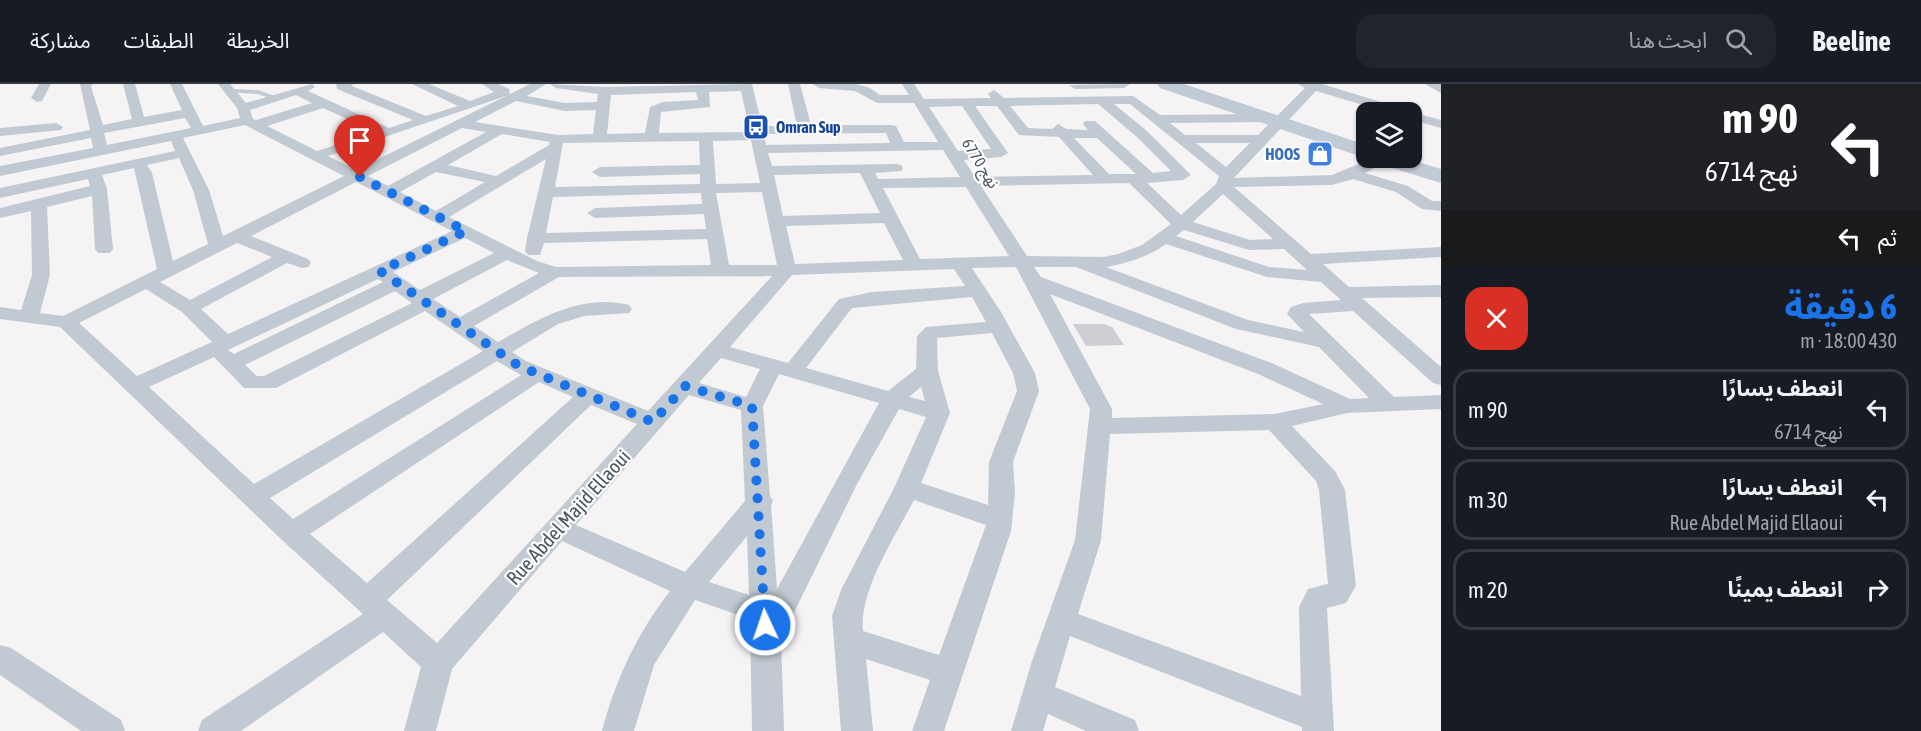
<!DOCTYPE html>
<html lang="ar">
<head>
<meta charset="utf-8">
<style>
	:root { --surface:#171b24; --page:#20242c; --text:#f1f3f6; --muted:#9ea1a6; --line:#363941; --accent:#1a73e8 }
	body { margin:0; font-family:"Asap Condensed","Noto Sans Arabic",sans-serif; background:var(--page); color:var(--text); direction:rtl; height:100vh; display:flex; flex-direction:column; font-size:22px; white-space:nowrap }
	* { box-sizing:border-box; margin:0 }
	p { font-size:20px; color:var(--muted) }
	.icon { flex:none; width:33px; height:33px; fill:none; stroke:currentColor; stroke-width:2; stroke-linecap:round; stroke-linejoin:round }
	.map { position:relative; flex:1; overflow:hidden; direction:ltr }
	.side { display:flex; flex-direction:column; background:var(--surface); width:480px }
	.side>* { flex:none }
	.top-card { background:#202124; color:#fff; overflow:hidden }
	.fabs { position:absolute; left:1356px; top:18px; display:grid; gap:12px }
	.fabs a { display:grid; place-items:center; width:66px; height:66px; border-radius:12px; background:var(--surface); box-shadow:0 2px 4px #0004; font-size:30px }
	.pin { position:absolute; display:grid; place-items:center; width:51px; height:51px; color:#fff; margin:-62px -26px; border-radius:50% 50% 50% 0; rotate:-45deg; box-shadow:0 0 6px #0007 }
	.pin .icon { rotate:45deg }
	.me { position:absolute; width:66px; margin:-33px; rotate:357deg; stroke-linejoin:round; filter:drop-shadow(0 0 4px #0008) }
	.turn { display:flex; align-items:center; gap:21px; height:126px; padding:0 24px; font-size:27px }
	.turn .icon { width:78px; height:78px; stroke-width:2.5 }
	.turn b { display:block; font-size:42px; line-height:51px }
	.then { display:flex; align-items:center; height:57px; padding:0 24px; background:#0003; gap:12px; font-size:22px }
	.round { display:grid; place-items:center; flex:none; width:63px; height:63px; border-radius:18px; background:var(--page) }
	.summary { display:flex; align-items:center; justify-content:space-between; height:102px; padding:0 24px }
	h1 { font-size:36px; font-weight:700; line-height:45px; color:var(--accent) }
	ul { padding:0; list-style:none }
	li { display:flex; align-items:center; gap:18px; height:81px; margin:0 12px 9px; padding:0 12px; border:3px solid var(--line); border-radius:18px }
	li div { flex:1 }
	li b { display:block; font-size:22px }
	li em { font-style:normal }
	header { display:flex; align-items:center; gap:36px; box-sizing:border-box; height:84px; padding:0 30px; background:var(--surface); border-bottom:2px solid var(--line) }
	header strong { font-size:28px }
	nav { display:flex; gap:33px; margin-inline-start:auto; font-size:21px }
	.search { width:420px; height:54px; background:var(--page); display:flex; align-items:center; gap:15px; box-sizing:border-box; padding:0 21px; border-radius:18px; color:var(--muted); font-size:22px }
	main { display:flex; flex:1; min-height:0 }
	.map>svg:first-child { display:block }
</style>
</head>
<body>
<header>
<strong>Beeline</strong>
<div class="search"><svg class="icon" aria-label="search" viewBox="0 0 24 24"><circle cx="10" cy="10" r="6"/><path d="M15 15l6 6"/></svg>ابحث هنا</div>
<nav><a>الخريطة</a><a>الطبقات</a><a>مشاركة</a></nav>
</header>
<main>
<section class="side">
<div class="top-card">
<div class="turn"><svg class="icon" aria-label="left" viewBox="0 0 24 24"><path d="M17 20v-9H6M10 6l-5 5 5 5"/></svg><div><b>90 m</b>نهج 6714</div></div>
<div class="then">ثم<svg class="icon" aria-label="left" viewBox="0 0 24 24"><path d="M17 20v-9H6M10 6l-5 5 5 5"/></svg></div>
</div>
<div class="summary"><div><h1>6 دقيقة</h1><p>430 m · 18:00</p></div><a class="round" style="background:#d93025;color:#fff"><svg class="icon" aria-label="close" viewBox="0 0 24 24"><path d="M6 6l12 12M18 6L6 18"/></svg></a></div>
<ul>
<li><svg class="icon" aria-label="left" viewBox="0 0 24 24"><path d="M17 20v-9H6M10 6l-5 5 5 5"/></svg><div><b>انعطف يسارًا</b><p>نهج 6714</p></div><em>90 m</em></li>
<li><svg class="icon" aria-label="left" viewBox="0 0 24 24"><path d="M17 20v-9H6M10 6l-5 5 5 5"/></svg><div><b>انعطف يسارًا</b><p>Rue Abdel Majid Ellaoui</p></div><em>30 m</em></li>
<li><svg class="icon" aria-label="right" viewBox="0 0 24 24"><path d="M7 20v-9h11M14 6l5 5-5 5"/></svg><div><b>انعطف يمينًا</b></div><em>20 m</em></li>
</ul>
</section>
<div class="map">
<svg width="1441" height="647" viewBox="0 0 1441 647">
	<rect width="100%" height="100%" fill="#f5f3f3"/>
	<path fill="#cdcfd5" d="M1073 240H1104L1112 243 1124 261 1086 262Z"/>
	<g fill="none" stroke-linecap="round" stroke-linejoin="round">
		<path fill="#c1cad2" fill-rule="evenodd" d="M231 5 258 6 280 14 277 16 257 10 229 8 228 7Z"/>
		<g fill="#c1cad2" fill-rule="evenodd">
			<path d="M39 0H51L42 17 37 18 31 14Z"/>
			<path d="M80 0H93L91 3 103 41 132 35 123 0H135L144 33 182 26 170 0H182L203 42 240 34 237 24 218 0H230L246 19 312 0 315 3 308 7 389 44 413 36 337 5 336 0H353L352 2 426 32 458 22 412 0H429L470 17 494 8 482 0H498L509 5 510 10 530 0H546L527 12 565 19 597 18 598 10 556 4 550 0 605 3 752 0 762 42H797L788 0H800L811 41H891L896 42 904 58H938L914 19H877L855 7 819 4 813 0H856L870 4 880 11H909L902 0H914L924 15 991 14 988 10 994 6 1004 14 1133 12 1160 31 1265 30 1272 34 1265 38 1170 39 1185 51H1258L1305 4 1298 0H1322L1404 25 1405 28H1387L1316 7 1234 94 1332 91 1373 74H1390L1388 77 1365 89 1408 102 1432 117H1441V127L1422 125 1396 108 1353 95 1332 101 1234 103 1311 170 1441 163V173L1323 180 1349 203 1441 201V213L1362 214 1441 283V301L1433 299 1353 227 1309 230 1394 313 1441 311V325L1347 329 1292 342 1335 387 1345 406 1356 502 1346 519 1327 524 1334 647H1302V643L1070 552 1055 603 1135 636 1139 647H1086L1048 630 1043 647H1011L1032 577 1075 456 1090 325 1016 183 972 184 1001 228 1035 289 1039 307 1013 378 1015 409 1011 447 944 647H912L930 596 866 575 873 647H841L832 532 841 506 894 404 926 333 899 325 857 400 781 555 784 647H752L750 535 695 516 654 581 634 647H602C616 594 637 550 670 507L562 457 452 585 436 647H404L421 583 383 548 241 647H198L202 636 363 530 282 456 60 243 0 235V223L21 226 32 191 31 127 0 134V124L90 102 88 95 0 114V104L175 67 171 57 0 92V82L93 64 91 54 0 72V64L90 46ZM741 7 750 48 659 49 661 28 710 23 709 8ZM696 8 698 16 663 18 650 23 645 49 607 50 611 11ZM296 11 312 19 256 36 253 35 250 26ZM506 12 356 86 328 72ZM516 17 565 27 596 26 593 50 558 51 475 38ZM1098 20 1137 53 1171 87 1153 89 1095 37H1085L1083 40 1088 46 1066 45 1058 40 1052 45 1028 44 1010 22ZM1114 20H1130L1219 92 1216 100 1181 131 1147 99 1183 96 1191 91 1147 47ZM962 22 991 65 958 67 929 23ZM975 22H997L1019 51 1059 53 1093 91 975 93 964 76 1001 73 1008 69ZM323 24 376 48 317 67 267 42ZM185 34 191 44 107 61 104 49ZM245 41 344 92 223 152 209 106 183 54ZM462 44 486 48 388 102 368 92ZM886 49 890 59 766 61 764 50ZM502 50 550 58 549 61 496 92 448 81ZM1074 54H1097L1136 90H1109ZM751 56 760 99 716 100 713 57ZM699 57 700 81 600 83 592 88 600 93 700 90V100L555 103 563 59ZM1196 59H1250L1226 83ZM943 66 960 93 878 95 875 89 901 87 903 84 901 81 896 80 772 82 768 69ZM179 74 193 106 208 160 173 177 152 89 147 81ZM546 75 527 154 525 167 528 171H540L544 159 707 155 711 181 556 183 537 177 449 133ZM134 84 157 185 63 232 40 229 50 191 47 123 92 112 95 165 98 169H110L113 165 107 105 102 91ZM436 88 485 98 436 127 400 108ZM860 89 880 129 783 132 774 91ZM356 98 452 147 228 250 201 225 287 179 302 184 308 183 311 179 308 175 251 152ZM1129 99 1171 140 1142 161 1118 170 1104 173 1027 172 981 102ZM966 103 1009 172 920 175 883 104ZM762 108 777 181H729L716 109ZM701 109 702 120 595 124 587 129 595 134 704 130 706 145 546 149 553 113ZM1223 110 1273 155 1250 156 1193 138ZM884 139 903 176 795 180 786 142ZM1184 146 1249 166 1284 165 1307 186 1269 183 1176 152ZM465 154 494 169 420 206 393 188ZM237 159 272 173 190 216 160 198ZM1166 160 1267 193 1321 198 1341 216 1303 219 1291 223 1287 230 1304 248 1248 236 1106 183C1128 179 1148 173 1166 160ZM507 176 539 189 460 233 433 215ZM1034 183H1076L1236 245 1319 263 1369 314 1350 315 1274 280 1041 193ZM954 185 965 202 872 208 839 215 788 279 730 263 792 191ZM772 192 648 327 526 277 512 268 558 240 584 232 629 229 632 225 629 221C581 209 537 236 498 258L474 242 559 193ZM378 195 383 198 234 270 228 266ZM146 205 182 228 212 258 137 292 79 239ZM395 207 412 219 264 292H257L245 281ZM1050 210 1258 290 1323 320 1275 330 1112 334V325ZM972 213 986 238 926 243 917 252 916 285 888 307 806 284 852 224ZM425 227 483 267 254 400 149 303 214 273 244 304H276ZM992 249 1013 289 1017 307 989 378 988 421 921 399 950 329 938 287 937 254ZM721 274 760 285 746 313 699 299ZM497 277 521 291 293 435 270 414ZM779 290 879 319 777 505 771 421 773 417 770 412 763 322ZM539 298 573 313 367 499 310 450ZM921 303 925 317 909 313ZM689 311 741 326 745 417 685 488 576 441ZM591 321 637 340 437 559 387 516ZM1269 346 1316 397 1319 406 1328 500 1308 505 1299 523 1301 612 1078 530 1101 456 1110 350ZM914 416 986 441 939 571 863 547C859 506 895 453 914 416ZM747 452 749 511 709 498Z"/>
			<path d="M1130 0 1124 4 1075 5 1069 1Z"/>
			<path d="M1425 0H1441V9Z"/>
			<path d="M1410 28H1412L1441 36V44L1412 36Z"/>
			<path d="M56 39 63 43 61 46 0 52V44Z"/>
			<path d="M0 561 11 564 121 636 125 647H81L0 591Z"/>
		</g>
		<g fill="#c1cbd6" fill-rule="evenodd">
			<path d="M1157 0H1184L1366 61V74H1369L1359 72 1160 4Z"/>
			<path d="M1373 74H1405L1441 85V99L1376 79Z"/>
		</g>
	</g>
	<g fill="none" stroke-linecap="round" stroke-linejoin="round">
		<path stroke="#1a73e8" stroke-width="10" stroke-dasharray="0 18" d="M360 93 466 147 380 187 519 282 653 338 685 302 752 322 765 541"/>
	</g>
	<defs>
		<g id="bus-square" transform="scale(1.35)"><rect x="-9" y="-9" width="18" height="18" rx="4" fill="#1a4fb4" stroke="#fff"/><path d="M-5-6H5V4H4V6H2V4H-2V6H-4V4H-5ZM-3.5-4V0h7V-4ZM-3.5 1.2v1.5H-2V1.2ZM2 1.2v1.5H3.5V1.2Z" fill="#fff"/></g>
		<g id="shop-square" transform="scale(1.35)"><rect x="-9" y="-9" width="18" height="18" rx="4" fill="#3f7fe0" stroke="#fff"/><path d="M-5-2.5h2.3a2.7 3.5 0 0 1 5.4 0H5L5.5 6h-11ZM-1.5-2.5h3a1.5 2.3 0 0 0-3 0Z" fill="#fff"/></g>
	</defs>
	<g fill-rule="evenodd">
		<use href="#bus-square" x="756" y="43"/>
		<use href="#shop-square" x="1320" y="70"/>
	</g>
	<g text-anchor="middle" dominant-baseline="central" stroke-width="4.5" stroke-linejoin="round" paint-order="stroke">
		<g font-size="16" font-weight="bold" fill="#164399" stroke="#fff" text-anchor="start">
			<text x="776" y="43">Omran Sup</text>
		</g>
		<g font-size="16" font-weight="bold" fill="#366cbe" stroke="#fff" text-anchor="end">
			<text x="1300" y="70">HOOS</text>
		</g>
		<g font-size="16" fill="#4a5661" stroke="#fff">
			<text transform="translate(981 79) rotate(58)">نهج 6770</text>
		</g>
		<g font-size="20" fill="#4a5661" stroke="#fff">
			<text transform="translate(568 433) rotate(-48)">Rue Abdel Majid Ellaoui</text>
		</g>
	</g>
</svg>
<div class="fabs">
<a><svg class="icon" aria-label="layers" viewBox="0 0 24 24"><path d="M12 4l9 5-9 5-9-5zM3 14l9 5 9-5"/></svg></a>
</div>
<div class="pin" style="left:360px;top:93px;background:#d93025"><svg class="icon" aria-label="arrive" viewBox="0 0 24 24"><path d="M6 21V4h12l-3 4 3 4H6"/></svg></div>
<svg class="me" style="left:765px;top:541px" viewBox="-20 -20 40 40"><circle r="17" fill="#1a73e8" stroke="#fff" stroke-width="3"/><path d="M0-11L8 9 0 5-8 9z" fill="#fff"/></svg>
</div>
</main>
</body>
</html>
